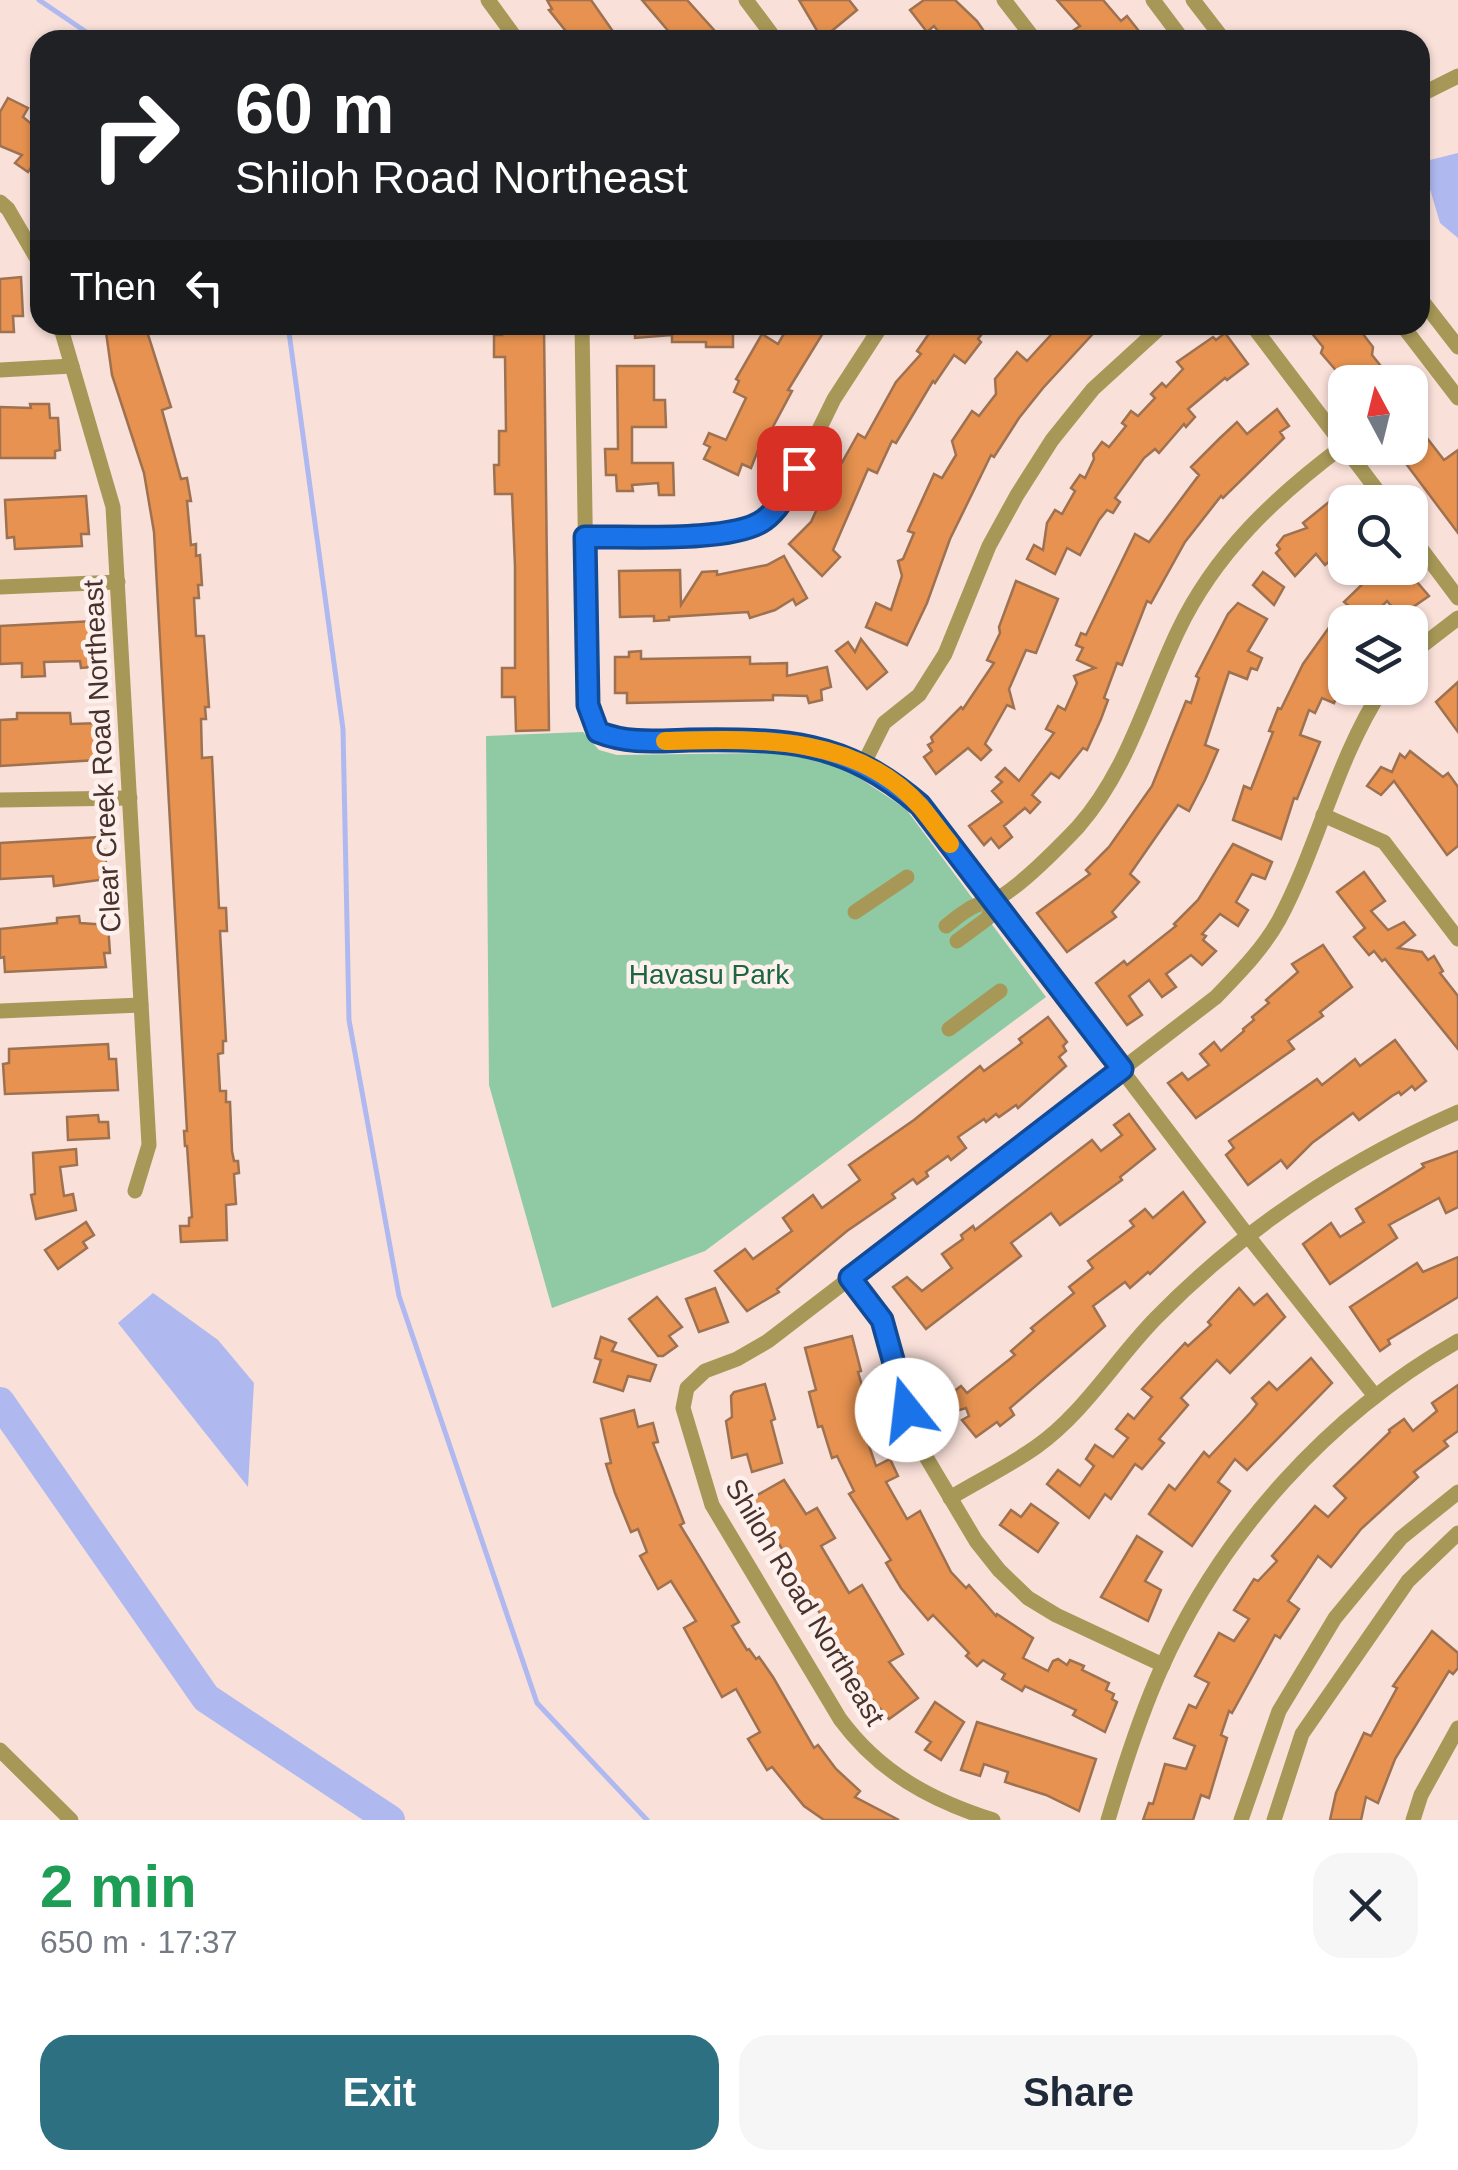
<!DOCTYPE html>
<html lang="en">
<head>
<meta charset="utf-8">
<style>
	:root { --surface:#fff; --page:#f6f6f7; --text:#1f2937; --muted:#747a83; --accent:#2c7081 }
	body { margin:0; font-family:Helvetica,sans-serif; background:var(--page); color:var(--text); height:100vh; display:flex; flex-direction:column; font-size:38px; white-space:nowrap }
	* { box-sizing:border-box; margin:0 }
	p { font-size:32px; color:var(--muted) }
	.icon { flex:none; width:55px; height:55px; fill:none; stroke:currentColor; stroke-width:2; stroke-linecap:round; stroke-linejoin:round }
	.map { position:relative; height:1820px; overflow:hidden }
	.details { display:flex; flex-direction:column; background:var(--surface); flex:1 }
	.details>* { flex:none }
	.guide { position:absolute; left:30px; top:30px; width:1400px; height:305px; border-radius:30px; box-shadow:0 2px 8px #0004; background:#202124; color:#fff; overflow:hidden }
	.needle { width:65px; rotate:353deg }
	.buttons { position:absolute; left:1328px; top:365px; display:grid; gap:20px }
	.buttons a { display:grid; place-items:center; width:100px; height:100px; border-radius:20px; background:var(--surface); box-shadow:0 2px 8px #0004; font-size:50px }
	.pin { position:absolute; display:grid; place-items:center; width:85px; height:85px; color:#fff; margin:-42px; border-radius:20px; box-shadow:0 5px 15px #0006 }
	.me { position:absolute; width:110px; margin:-55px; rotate:344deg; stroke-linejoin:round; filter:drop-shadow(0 0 8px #0008) }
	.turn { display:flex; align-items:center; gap:35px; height:210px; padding:0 40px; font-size:45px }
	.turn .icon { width:130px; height:130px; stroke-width:2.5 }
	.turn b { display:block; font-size:70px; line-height:85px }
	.then { display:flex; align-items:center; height:95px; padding:0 40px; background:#0003; gap:20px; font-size:38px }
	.round { display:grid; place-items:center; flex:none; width:105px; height:105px; border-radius:30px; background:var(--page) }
	.overview { display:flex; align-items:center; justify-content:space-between; height:170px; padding:0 40px }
	h1 { font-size:60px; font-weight:700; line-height:75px; color:#1e9e55 }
	.primary-button { display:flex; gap:20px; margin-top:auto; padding:20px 40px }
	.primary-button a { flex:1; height:115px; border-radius:30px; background:var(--accent); color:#fff; font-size:40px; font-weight:700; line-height:115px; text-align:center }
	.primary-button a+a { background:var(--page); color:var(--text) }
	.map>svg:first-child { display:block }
</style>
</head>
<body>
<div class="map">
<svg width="1458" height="1820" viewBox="0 0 1458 1820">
	<rect width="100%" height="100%" fill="#f9e0d9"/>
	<path fill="#8fcaa5" d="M583 732 599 750 617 755 770 753 812 758 846 769 906 809 1046 997 705 1251 552 1308 489 1085 486 736Z"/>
	<g fill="#afb9ef">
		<path d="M1458 153V238L1440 223 1422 162Z"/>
		<path d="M153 1293 218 1340 254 1383 248 1487 118 1323Z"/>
	</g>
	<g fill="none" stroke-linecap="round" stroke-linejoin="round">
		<g stroke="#afb9ef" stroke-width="5">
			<path d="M39 0 98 40"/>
			<path d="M288 325 343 729 349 1020 399 1296 537 1703 647 1820"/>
		</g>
		<path stroke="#afb9ef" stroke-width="30" d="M0 1402 206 1698 390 1820"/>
	</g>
	<g fill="#e79250" stroke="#9e7150" stroke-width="2.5">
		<path d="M547 0H591L619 40H573L549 10 552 9Z"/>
		<path d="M642 0H687L723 40H676Z"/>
		<path d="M799 0H849L857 10 822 39Z"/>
		<path d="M924 0H955L977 21 990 40H945L934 26 927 32 910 10Z"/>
		<path d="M1057 0H1103L1121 21 1127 16 1146 40H1083L1074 30 1080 26Z"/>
		<path d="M8 98 28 108 23 117 40 131V180L30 169 28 172 15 163 22 155 0 146V112Z"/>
		<path d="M21 277 23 316H13L14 332H0V279Z"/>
		<path d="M105 325H145L171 407 162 410 181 479 187 478 191 501H187L191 545 196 544V556L200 555 202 585H198L199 598H194L196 636H204L209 707H205L206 719H201L202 758 212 757 219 908H226L227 931H220L226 1041H223V1053L218 1054 220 1091H226V1102H230L232 1151 234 1161H238L239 1173 234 1174 236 1204 226 1205 227 1240 181 1242 180 1226H189V1218L192 1217 187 1146H185L184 1131H187L154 532 144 473 112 375Z"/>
		<path d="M635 325H733V347H706V342H672V335L635 338Z"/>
		<path d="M789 325H828L788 390 792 391 768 436 764 435 751 468 742 464 738 475 704 459 710 447 704 444 709 433 726 440 746 398 734 392 739 381 736 379 762 334 778 344Z"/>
		<path d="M935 325H989L978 339 981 342 965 363 954 355 935 383 933 381 896 443 892 441 877 473 868 469 833 550 840 557 822 576 789 544 811 522 837 465 840 466 858 434 865 438 896 382 921 354 917 351Z"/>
		<path d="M1060 325H1101L1043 388 1019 418 994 457 991 455 950 539 927 603 907 645 866 627 876 603 891 610 902 576 898 561 903 559 914 533 908 531 934 474 942 478 956 455 952 441 972 411 979 416 996 394 995 379 1017 352 1027 361Z"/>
		<path d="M1305 325H1356L1373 347 1372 355 1384 370 1378 374 1385 382H1346L1321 353 1323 347Z"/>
		<path d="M544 328 549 730 516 731 515 697H502V668H515V566L512 494H495L494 465H499V431H506L505 357H494V335H502V329Z"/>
		<path d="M1225 333 1248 364 1227 380 1225 378 1188 409 1195 417 1186 427 1184 424 1159 453 1155 449 1144 458 1115 498 1120 502 1113 513 1107 510 1099 520 1080 555 1067 548 1055 574 1027 559 1034 545 1043 550 1047 523 1055 510 1062 514 1075 491 1071 488 1080 475 1085 478 1094 459 1093 454 1102 442 1109 447 1126 426 1122 423 1131 411 1138 416 1155 398 1151 394 1162 383 1166 387 1183 369 1177 362 1213 337 1216 340Z"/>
		<path d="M617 366H654V400H665L666 427H632V463H673L674 495H659L658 483 632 485 633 491H617L616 475H606L605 449H618Z"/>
		<path d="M30 404H49L50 418H58L60 450 55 451V458H0V407L31 408Z"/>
		<path d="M1277 409 1289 426 1280 432 1284 438 1223 498 1221 496 1185 542 1151 603 1147 601 1122 665 1117 663 1104 698 1108 700 1101 719 1087 750 1083 748 1059 778 1051 773 1032 795 1040 802 1030 813 1025 808 1004 826 1012 837 999 848 991 838 984 845 969 826 1002 802 992 791 1002 782 996 777 1005 768 1019 781 1054 733 1046 729 1058 706 1065 710 1077 683 1074 676 1095 668 1077 660 1083 648 1076 645 1081 633 1086 635 1135 534 1149 542 1199 475 1191 467 1219 439 1237 422 1247 434Z"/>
		<path d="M1410 416 1444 460 1458 450V533L1404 461 1410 453Z"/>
		<path d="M1345 489V548L1325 565 1316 554 1295 576 1276 553 1280 549 1277 545 1284 536 1307 528 1303 523Z"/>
		<path d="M86 496 89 534H81L82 546 15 549 14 537 7 538 5 500Z"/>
		<path d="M784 556 807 598 796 605 793 599 775 610 750 618 748 612 669 617V620L654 621V616L620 617 619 571 680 570 681 605 702 572 717 571V575L767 565Z"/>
		<path d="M1379 568H1405L1429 596 1400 616 1387 601 1366 622H1345V676L1334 703 1322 698 1315 713 1309 710 1300 735 1320 742 1297 799 1294 798 1281 839 1233 820 1244 786 1251 789 1273 732 1269 731 1278 708 1281 709 1303 664 1330 626 1350 607 1344 602Z"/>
		<path d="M1263 572 1284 587 1274 605 1253 585Z"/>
		<path d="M1016 581 1058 599 1036 653 1026 650 1009 689 1014 708 1007 705 985 744 991 750 981 760 968 748 936 774 924 757 932 751 928 745 933 742 931 737 961 707 963 709 994 663 987 660 1000 633 999 627Z"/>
		<path d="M1238 603 1267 619 1248 651 1262 658 1257 670 1251 668 1247 679 1229 672 1205 745 1218 750 1205 780 1189 811 1178 805 1130 874 1139 882 1112 912 1116 917 1067 952 1037 913 1090 874 1086 870 1109 847 1152 786 1186 701 1191 703 1199 678 1196 676 1228 614Z"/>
		<path d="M94 621V630L102 629 103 666 81 668 80 661 44 662 45 676 22 677V663L0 664V626Z"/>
		<path d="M861 639 887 672 867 689 836 651 848 642 855 652Z"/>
		<path d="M641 651V659L750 657V664L787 663V676L827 667 831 687 821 690 822 700 809 703 807 696 773 695V700L627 703V693H615V657H629V652Z"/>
		<path d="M1458 682V732L1436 702Z"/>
		<path d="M17 713H70L71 724 101 723 103 750 96 751 97 760 0 766V720L17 719Z"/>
		<path d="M1410 751 1443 777 1448 773 1458 787V846L1447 855 1394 781 1381 795 1367 786 1381 767 1392 772 1400 754 1405 758Z"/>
		<path d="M99 837 100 850H105L107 879 54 886 53 876 0 879V843Z"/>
		<path d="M1233 844 1272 862 1265 879 1252 874 1236 902 1248 910 1238 926 1220 914 1202 934 1206 936 1203 940 1216 951 1202 965 1191 955 1166 974 1176 987 1162 997 1149 980 1129 996 1142 1015 1127 1025 1096 983 1124 961 1127 965 1176 926 1174 924 1198 900Z"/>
		<path d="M1364 872 1385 901 1371 911 1388 930 1404 922 1415 935 1398 948 1422 952 1428 960 1434 956 1443 971 1440 973 1458 996V1049L1385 959 1382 961 1374 951 1369 955 1354 937 1365 928 1337 892Z"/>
		<path d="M79 916 80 923 108 925 110 953H104L106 967 5 972 4 957 0 958V929L57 923V918Z"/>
		<path d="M1323 945 1352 987 1320 1012 1323 1016 1288 1041 1294 1049 1196 1118 1168 1083 1182 1073 1188 1080 1209 1065 1200 1054 1214 1042 1221 1051 1244 1031 1243 1029 1254 1020 1252 1017 1269 1003 1266 1000 1298 972 1292 964Z"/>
		<path d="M1048 1017 1067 1042 1063 1046 1066 1051 1059 1057 1066 1066 1018 1108 1016 1105 999 1117 996 1114 986 1122 984 1119 958 1137 966 1148 951 1160 948 1156 926 1172 928 1176 917 1184 913 1179 892 1194 895 1198 847 1231 777 1289 779 1292 747 1311 715 1271 745 1249 753 1259 792 1231 783 1218 813 1195 822 1208 860 1180 849 1165 914 1120 980 1066 984 1071 1022 1043 1019 1039Z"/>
		<path d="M1395 1040 1426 1081 1415 1090 1412 1086 1401 1095 1399 1092 1392 1096 1359 1120 1353 1113 1312 1143 1287 1168 1281 1160 1248 1185 1226 1155 1234 1148 1229 1141 1317 1079 1322 1085 1355 1059 1360 1066Z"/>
		<path d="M108 1044 109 1059H116L118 1090 5 1094 3 1064 9 1063V1049Z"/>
		<path d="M1129 1114 1155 1149 1120 1177 1122 1180 1060 1225 1051 1213 1011 1243 1021 1256 926 1329 893 1287 907 1277 922 1291 952 1268 942 1254 963 1239 961 1235 973 1226 975 1230 1092 1140 1101 1151 1122 1135 1114 1125Z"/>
		<path d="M98 1115 99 1122H108L109 1138 68 1140 67 1117Z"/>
		<path d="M76 1149 77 1165 60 1167 64 1196 73 1194 76 1210 36 1219 31 1195 35 1194 33 1153Z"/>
		<path d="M1458 1151V1207L1446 1213 1439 1198 1389 1225 1397 1238 1330 1284 1303 1244 1331 1223 1340 1237 1364 1222 1356 1209 1424 1167 1422 1164Z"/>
		<path d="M1183 1192 1205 1222 1150 1274 1148 1272 1130 1288 1125 1282 1093 1306 1105 1326 1010 1408 1014 1415 1000 1426 997 1422 976 1437 962 1420 969 1416 966 1408 939 1416 932 1408 961 1386 967 1393 1015 1355 1011 1351 1034 1331 1031 1328 1074 1293 1069 1287 1093 1268 1088 1261 1134 1226 1130 1221 1145 1209 1153 1218Z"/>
		<path d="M86 1222 94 1235 83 1242 87 1248 58 1269 45 1250Z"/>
		<path d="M1458 1257V1297L1388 1340 1390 1344 1380 1351 1350 1307 1417 1263 1423 1272Z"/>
		<path d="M715 1288 728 1322 699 1332 686 1299Z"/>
		<path d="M1239 1288 1254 1305 1267 1294 1285 1317 1230 1373 1217 1360 1181 1398 1188 1405 1159 1439 1164 1443 1142 1469 1135 1464 1111 1499 1105 1494 1089 1518 1047 1484 1058 1470 1080 1486 1094 1466 1086 1459 1095 1445 1113 1457 1128 1438 1116 1429 1128 1414 1134 1419 1152 1397 1142 1389 1185 1343 1188 1346 1211 1325 1208 1322Z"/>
		<path d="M657 1297 682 1327 669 1336 677 1346 663 1356H658L629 1319Z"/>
		<path d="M852 1336 861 1371 858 1372 864 1392 860 1393 868 1421 875 1419 880 1435 867 1440 876 1466 890 1459 898 1476 886 1482 907 1519 920 1511 951 1572 966 1588 969 1585 996 1616 997 1614 1033 1638 1023 1658 1048 1671 1053 1661 1058 1659 1067 1665 1070 1660 1084 1666 1082 1670 1109 1683 1106 1690 1114 1694 1112 1699 1117 1702 1105 1732 1073 1715 1076 1710 1025 1686 1022 1691 1002 1679 1005 1674 983 1660 977 1666 966 1656 969 1653 933 1615 928 1620 901 1588 886 1563 891 1560 849 1494 854 1491 837 1456 832 1458 822 1426 818 1427 809 1392 816 1390 805 1348Z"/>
		<path d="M601 1337 616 1343 612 1351 656 1365 650 1381 628 1376 623 1391 594 1382 601 1360 595 1358Z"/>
		<path d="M1311 1358 1332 1383 1247 1470 1235 1459 1218 1482 1230 1491 1192 1546 1149 1514 1169 1485 1175 1490 1204 1452 1209 1457 1251 1412 1257 1404 1252 1398 1269 1382 1277 1390Z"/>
		<path d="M765 1384 775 1419 771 1421 782 1463 752 1472 747 1454 732 1458 726 1421 732 1417 731 1396 734 1392Z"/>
		<path d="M1458 1385V1431L1444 1441 1448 1446 1414 1472 1418 1477 1361 1529 1331 1567 1318 1556 1288 1601 1299 1609 1280 1638 1275 1635 1232 1713 1229 1711 1221 1735 1227 1738 1209 1798 1201 1795 1193 1820H1143L1149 1803 1153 1804 1165 1764 1186 1769 1195 1746 1174 1738 1189 1705 1196 1708 1209 1683 1195 1676 1219 1633 1234 1641 1249 1619 1234 1610 1254 1579 1258 1581 1277 1561 1272 1556 1315 1506 1328 1517 1346 1498 1334 1486 1390 1432 1389 1430 1404 1419 1413 1431 1437 1411 1432 1403Z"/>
		<path d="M634 1410 638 1427 653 1423 658 1442 653 1443 684 1523 680 1525 739 1622 732 1626 747 1650 749 1649 756 1659 759 1657 773 1677 814 1748 818 1745 836 1769 860 1791 855 1797 899 1820H824L804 1806 772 1767 767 1770 748 1739 760 1732 736 1689 722 1697 684 1628 696 1621 671 1581 658 1589 640 1556 647 1552 638 1529 631 1532 615 1493 606 1464 611 1463 601 1419Z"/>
		<path d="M784 1480 806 1514 817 1508 835 1538 821 1546 849 1593 862 1585 903 1654 889 1662 918 1698 889 1719 867 1693 853 1666 849 1668 838 1650 841 1649 752 1498Z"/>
		<path d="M1031 1504 1058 1523 1038 1552 1000 1525 1011 1510 1021 1517Z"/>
		<path d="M1137 1536 1162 1552 1145 1581 1161 1590 1148 1621 1101 1597Z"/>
		<path d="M1432 1631 1458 1653V1668L1453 1674 1449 1671 1395 1759 1378 1803 1366 1797 1361 1820H1330L1336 1793 1364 1733 1371 1736 1397 1688 1393 1686Z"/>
		<path d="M935 1702 964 1722 941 1760 925 1750 931 1742 916 1732Z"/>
		<path d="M977 1722 1096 1759 1079 1811 1046 1795 1005 1782 1008 1772 984 1764 980 1776 961 1770Z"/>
	</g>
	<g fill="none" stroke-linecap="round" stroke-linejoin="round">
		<g stroke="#a79858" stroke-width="15">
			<path d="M488 0 517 40"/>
			<path d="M746 0 776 40"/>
			<path d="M1004 0 1035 40"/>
			<path d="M1153 0 1183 40"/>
			<path d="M1193 0 1224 40"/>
			<path d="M1420 95 1458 76"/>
			<path d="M0 202 8 209 40 264"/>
			<path d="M1420 298 1458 347"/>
			<path d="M60 325 113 507 149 1145 135 1191"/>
			<path d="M582 325 588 705 597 731C628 744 656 741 689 740 785 739 843 739 920 805L1248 1236 1375 1396"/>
			<path d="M1252 325 1386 502"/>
			<path d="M1402 325 1458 398"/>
			<path d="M0 370 72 366"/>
			<path d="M1410 534 1458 598"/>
			<path d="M585 537 731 533 764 520 789 491 834 399 882 325"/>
			<path d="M0 587 118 582"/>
			<path d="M1410 655 1458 618"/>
			<path d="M863 765 884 723 919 695 945 654 989 546 1017 495 1052 440 1093 389 1163 325"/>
			<path d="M0 800 130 798"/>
			<path d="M1323 815 1384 842 1458 939"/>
			<path d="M855 912 907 877"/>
			<path d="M946 926C955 919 966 909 977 905 989 899 979 906 992 901 1015 892 1060 846 1078 827 1128 770 1146 698 1178 631 1215 553 1275 497 1343 446"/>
			<path d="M957 941 988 918 993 901"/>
			<path d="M0 1011 141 1005"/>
			<path d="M949 1029 1000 991"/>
			<path d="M850 1277 882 1320 916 1440 976 1541 999 1570 1028 1598 1056 1615 1163 1665"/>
			<path d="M950 1498C978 1481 1009 1466 1036 1447 1084 1413 1115 1360 1156 1318 1242 1230 1346 1161 1458 1112"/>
			<path d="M0 1750 71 1820"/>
			<path d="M993 1820C930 1800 879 1772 840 1719L712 1505 683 1408 687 1388 705 1371 737 1359 768 1341 1216 997C1239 973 1263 949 1279 920 1319 845 1336 759 1383 688"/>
			<path d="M1108 1820C1123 1769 1139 1718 1161 1669 1221 1534 1329 1414 1458 1341"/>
			<path d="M1241 1820 1279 1711 1335 1618 1401 1538 1458 1492"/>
			<path d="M1274 1820 1302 1734 1408 1581 1458 1533"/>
			<path d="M1413 1820 1421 1795 1458 1728"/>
		</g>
	</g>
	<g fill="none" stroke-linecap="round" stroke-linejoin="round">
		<g stroke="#114b97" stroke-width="25">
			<path id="route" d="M799 468C791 485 781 508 764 520 733 543 627 536 585 537L588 705 598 732C628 744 656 741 689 740 785 739 843 739 920 805L1122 1069 850 1278 882 1320 907 1410"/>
		</g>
		<use href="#route" stroke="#1a73e8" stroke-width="18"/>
		<path stroke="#f59e0b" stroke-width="18" d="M665 741C754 739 856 733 921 807 931 819 940 832 950 844"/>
	</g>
	<g text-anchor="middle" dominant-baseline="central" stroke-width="9" stroke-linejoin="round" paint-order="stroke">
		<g font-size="28" fill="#4a322c" stroke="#fdf0ed">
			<text transform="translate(102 756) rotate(-93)">Clear Creek Road Northeast</text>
			<text transform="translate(805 1602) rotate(59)">Shiloh Road Northeast</text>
		</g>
		<g font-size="28" fill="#1b6640" stroke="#fdf0ed">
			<text x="709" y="974">Havasu Park</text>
		</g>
	</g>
</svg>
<div class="buttons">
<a><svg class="needle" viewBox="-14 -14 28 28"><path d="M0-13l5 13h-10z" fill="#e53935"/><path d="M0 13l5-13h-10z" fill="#747a83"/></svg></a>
<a><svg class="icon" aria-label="search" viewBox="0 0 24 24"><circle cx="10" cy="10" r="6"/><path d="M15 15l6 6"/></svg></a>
<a><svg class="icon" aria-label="layers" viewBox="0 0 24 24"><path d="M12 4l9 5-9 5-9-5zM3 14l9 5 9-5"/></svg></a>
</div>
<div class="pin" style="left:799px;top:468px;background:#d93025"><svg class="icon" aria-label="arrive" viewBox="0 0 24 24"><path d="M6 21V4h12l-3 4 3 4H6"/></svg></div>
<svg class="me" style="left:907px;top:1410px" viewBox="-20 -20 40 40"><circle r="19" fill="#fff"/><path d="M0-13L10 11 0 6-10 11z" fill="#1a73e8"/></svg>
<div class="guide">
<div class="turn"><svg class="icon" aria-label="right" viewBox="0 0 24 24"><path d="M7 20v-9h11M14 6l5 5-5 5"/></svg><div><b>60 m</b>Shiloh Road Northeast</div></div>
<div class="then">Then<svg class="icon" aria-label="left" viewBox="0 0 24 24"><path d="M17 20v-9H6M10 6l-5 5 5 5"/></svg></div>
</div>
</div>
<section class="details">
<div class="overview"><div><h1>2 min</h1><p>650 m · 17:37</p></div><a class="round"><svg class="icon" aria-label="close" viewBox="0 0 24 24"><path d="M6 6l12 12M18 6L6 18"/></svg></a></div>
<div class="primary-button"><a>Exit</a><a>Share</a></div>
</section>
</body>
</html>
